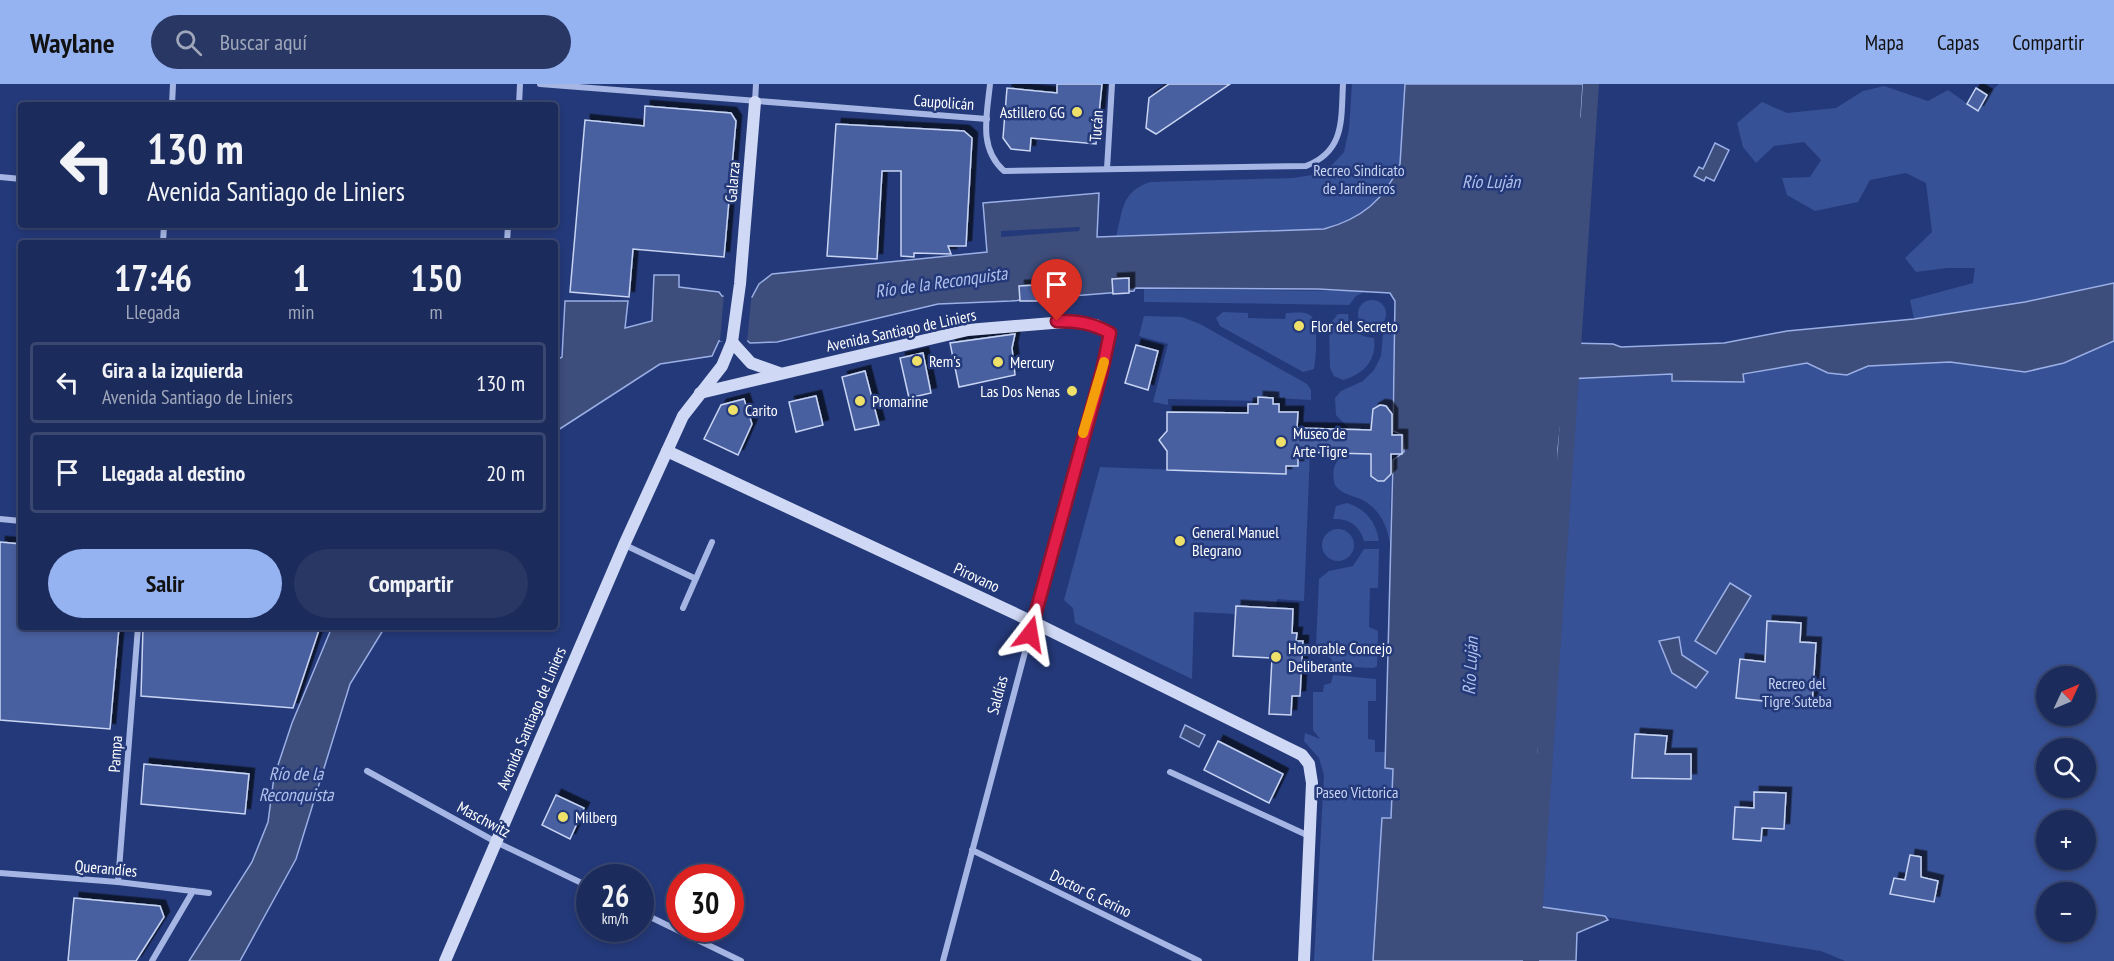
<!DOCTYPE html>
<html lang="es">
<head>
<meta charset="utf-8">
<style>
	:root { --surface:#1b2b5b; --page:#283764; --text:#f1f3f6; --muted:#a0a7bb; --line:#394771; --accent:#95b2f1 }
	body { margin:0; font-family:"PT Sans Narrow",sans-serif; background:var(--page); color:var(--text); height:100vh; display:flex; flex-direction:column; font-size:22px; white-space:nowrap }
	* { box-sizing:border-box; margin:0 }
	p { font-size:20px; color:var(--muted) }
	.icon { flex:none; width:33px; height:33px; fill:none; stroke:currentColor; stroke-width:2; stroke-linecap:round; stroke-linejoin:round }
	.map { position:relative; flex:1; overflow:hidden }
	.sheet { position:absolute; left:18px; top:156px; width:540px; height:390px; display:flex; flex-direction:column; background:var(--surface); border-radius:6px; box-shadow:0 3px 9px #0003,0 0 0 2px var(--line) }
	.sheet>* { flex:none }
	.banner { position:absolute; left:18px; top:18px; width:540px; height:126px; border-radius:6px; box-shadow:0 3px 9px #0003,0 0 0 2px var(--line); background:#1b2b5b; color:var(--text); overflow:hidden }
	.needle { width:39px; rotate:46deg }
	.tools { position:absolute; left:2036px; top:582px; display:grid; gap:12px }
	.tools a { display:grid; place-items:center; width:60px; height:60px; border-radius:50%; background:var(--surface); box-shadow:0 3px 9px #0003,0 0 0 2px var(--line); font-size:30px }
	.speed { position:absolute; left:576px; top:780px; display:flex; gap:12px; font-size:30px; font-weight:700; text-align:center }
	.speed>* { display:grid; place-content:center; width:78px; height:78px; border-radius:50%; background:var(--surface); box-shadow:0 3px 9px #0003,0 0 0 2px var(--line); line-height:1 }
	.speed small { font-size:15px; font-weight:400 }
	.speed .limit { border:9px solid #d22; background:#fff; color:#111 }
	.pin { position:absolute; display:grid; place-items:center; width:51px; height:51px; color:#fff; margin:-62px -26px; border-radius:50% 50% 50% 0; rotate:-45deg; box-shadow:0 0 6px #0007 }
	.pin .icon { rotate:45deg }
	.me { position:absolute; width:66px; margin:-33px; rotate:14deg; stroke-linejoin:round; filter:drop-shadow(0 0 4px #0008) }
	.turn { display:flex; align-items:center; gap:21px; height:126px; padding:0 30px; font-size:27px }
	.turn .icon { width:78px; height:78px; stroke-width:2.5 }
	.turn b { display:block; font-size:42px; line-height:51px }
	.eta { display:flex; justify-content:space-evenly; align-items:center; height:102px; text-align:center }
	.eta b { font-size:36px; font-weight:700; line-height:42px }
	.primary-button { display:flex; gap:12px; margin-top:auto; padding:12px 30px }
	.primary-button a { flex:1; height:69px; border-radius:36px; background:var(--accent); color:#111; font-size:24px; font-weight:700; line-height:69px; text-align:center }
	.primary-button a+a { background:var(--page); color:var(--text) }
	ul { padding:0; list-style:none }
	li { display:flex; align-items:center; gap:18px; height:81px; margin:0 12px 9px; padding:0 18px; border:3px solid var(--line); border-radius:6px }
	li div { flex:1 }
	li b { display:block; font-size:22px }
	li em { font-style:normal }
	header { display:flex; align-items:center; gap:36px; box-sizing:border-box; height:84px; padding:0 30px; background:var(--accent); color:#111 }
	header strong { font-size:28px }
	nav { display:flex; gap:33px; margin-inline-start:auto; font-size:21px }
	.search { width:420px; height:54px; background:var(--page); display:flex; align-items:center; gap:15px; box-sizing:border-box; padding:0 21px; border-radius:33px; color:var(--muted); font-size:22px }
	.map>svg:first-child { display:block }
</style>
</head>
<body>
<header>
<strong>Waylane</strong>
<div class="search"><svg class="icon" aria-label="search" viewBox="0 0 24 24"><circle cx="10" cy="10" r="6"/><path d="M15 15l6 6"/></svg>Buscar aquí</div>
<nav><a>Mapa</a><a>Capas</a><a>Compartir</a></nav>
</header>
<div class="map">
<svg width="2114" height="877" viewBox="0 0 2114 877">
	<defs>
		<filter id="shadow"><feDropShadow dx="5.5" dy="-5.5" stdDeviation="0" flood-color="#0009"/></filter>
	</defs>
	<rect width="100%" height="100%" fill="#243979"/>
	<g fill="#375196" fill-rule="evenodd">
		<path d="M1352 0H1405L1400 81 1387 108 1360 131 1324 145 1116 153C1123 126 1121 108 1150 98L1293 94 1319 90 1333 80 1344 68 1349 45Z"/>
		<path d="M1999 0H2114V199L2025 218 1914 235 1910 216 1973 199 1975 184H1947L1916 188 1905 174 1932 148 1926 99 1906 89 1870 96 1858 118 1815 127 1787 111 1782 94 1810 93 1821 76 1804 58 1774 62 1756 79 1743 63 1737 39 1762 18 1787 29 1836 24 1863 7 1884 2 1928 17 1948 6 1978 27 1987 11Z"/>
		<path d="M1144 205 1366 207 1356 212 1349 221 1144 218Z"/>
		<circle cx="1372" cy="230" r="14"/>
		<path d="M1223 228 1248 229V234L1285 235 1286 229C1293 229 1304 227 1310 231 1319 237 1316 275 1314 285L1303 288 1220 242 1216 234Z"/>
		<path d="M1338 230H1348C1349 245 1359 253 1374 254 1377 276 1364 290 1343 296L1334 292 1330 284 1329 241Z"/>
		<path d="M1144 232 1182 233 1200 240 1307 300 1311 306V316L1258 313V317L1168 315V321L1153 318 1168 260 1139 252Z"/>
		<path d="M1395 236 1392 330 1386 322H1376L1372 328 1371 346 1350 345 1336 331 1335 314 1341 307 1363 297 1374 286 1381 272 1383 251Z"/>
		<path d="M2114 257V877H1845L1821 867 1535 822 1533 815 1539 753 1538 669 1551 566 1560 409 1558 365 1566 295 1673 290 1672 297 1744 298 1743 291 1807 279 1828 289 1846 291 1868 282 1950 278 1986 282 2064 279ZM2046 592H2085V632H2046ZM2046 664H2085V704H2046ZM2046 736H2085V776H2046ZM2046 808H2085V848H2046Z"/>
		<path d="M1289 367 1310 368 1304 517 1277 515 1276 524 1236 522 1235 530 1194 528 1192 595 1075 539 1073 524 1064 516 1100 383 1286 390V382H1298Z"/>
		<path d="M1346 369 1371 370 1370 389 1375 396H1386L1391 390 1390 460C1387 439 1377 420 1355 413 1347 410 1341 409 1335 401 1331 388 1334 376 1346 369Z"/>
		<path d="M1347 419C1366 425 1376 438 1379 457H1364C1360 442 1349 434 1333 435L1336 422Z"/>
		<circle cx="1338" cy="461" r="16"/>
		<path d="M1364 465H1379L1378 504H1370L1369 543 1378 547 1377 582 1373 584 1334 582 1331 574 1325 571V564L1316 563 1319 495 1329 487 1353 482Z"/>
		<path d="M1333 591 1376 595V617H1368V655L1375 656V668H1385V684L1394 685 1391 734H1382L1373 877H1314L1324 691 1319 674 1304 657 1305 649 1320 655 1313 646V608H1323L1324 601 1331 599Z"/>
	</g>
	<g fill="#3d4d7c" stroke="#9aafe5" stroke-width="1.5">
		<path d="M1405 0H1583L1581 33 1592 35 1580 127 1588 136 1574 173 1569 259 1613 260 1621 263 1724 259 1787 247 1914 235 2025 218 2114 199V257L2064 279 2025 288 1950 278 1868 282 1847 291 1828 289 1807 279 1743 290 1744 298 1672 297V290L1566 295 1558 365 1560 409 1551 566 1538 669 1544 682 1533 815 1535 822 1605 832 1608 836 1577 849 1576 877H1373L1382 734H1391L1393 685 1385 684 1393 376 1404 368 1403 351 1393 347 1395 217 1390 209 1318 205 1135 204 1134 207 1011 217 938 220 777 258 750 259 743 253 719 257 712 272 660 280 555 348V277L562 273 565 217H628L625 244 652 237 654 191H679V203L719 208 722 212 752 213 759 200 772 190 987 168 983 119 1099 109 1097 153 1324 145C1361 135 1385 116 1400 80Z"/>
		<path d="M1715 59 1729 66 1714 97 1706 93 1704 97 1694 92 1699 83 1703 85Z"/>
		<path d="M1730 499 1751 512 1716 570 1695 557Z"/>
		<path d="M332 543H385L350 600 296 775 240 877H189L252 778 268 738 274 693 292 639Z"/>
		<path d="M1679 553 1682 571 1708 588 1696 604 1672 589 1659 557Z"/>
		<path d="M1185 641 1205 651 1199 663 1180 653Z"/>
	</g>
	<g fill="#243979">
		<path d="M1080 143 1079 147 1001 153V147Z"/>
		<path d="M752 206 747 259 743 257H720L724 209H750Z"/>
	</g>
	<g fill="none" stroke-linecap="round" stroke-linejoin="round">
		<path stroke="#3d4d7c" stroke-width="16" d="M1531 877 1591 0"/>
	</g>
	<g fill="#4860a0" stroke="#c8d4f3" stroke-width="1.5" filter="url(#shadow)">
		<path d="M1057 0H1102L1096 60 1031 54 1030 67 1011 65 1003 54 1007 4 1057 9Z"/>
		<path d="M1169 0H1230L1156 50 1146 44 1149 14Z"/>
		<path d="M1976 4 1987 11 1978 27 1967 20Z"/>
		<path d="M645 22 731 29 736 37 724 173 633 165 629 213 570 208 585 36 644 42Z"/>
		<path d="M836 40 964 47 972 54 966 162H948L951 170 914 169V173L901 172V87H882L877 175 827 172Z"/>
		<path d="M1129 194V209L1113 210 1112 195Z"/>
		<path d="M1036 201 1037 217H1020L1019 202Z"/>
		<path d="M1015 250 1012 264 1015 291 959 303 950 259Z"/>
		<path d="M1136 261 1158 267 1148 306 1125 299Z"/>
		<path d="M923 269 931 309 909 314 900 274Z"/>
		<path d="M865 287 879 341 855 346 842 293Z"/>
		<path d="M816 312 823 341 796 348 789 318Z"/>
		<path d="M1258 313 1273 314V320H1279V328H1298L1297 344 1371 346 1373 325 1380 321 1386 322 1392 330V351H1402V370H1391V390L1384 397H1378L1371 392V370L1298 368V382H1286V390L1167 386V367L1159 356 1167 347V328L1248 329V320H1258Z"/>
		<path d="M744 315 752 340 738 371 704 355 721 321Z"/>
		<path d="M0 458 21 460V543H119L110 645 0 636Z"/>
		<path d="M1236 522 1293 525 1292 549H1297L1296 557H1303L1300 612H1292L1291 631 1269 630 1272 574 1233 572Z"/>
		<path d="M1767 537 1801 539 1800 558 1816 559 1812 622 1736 614 1740 575 1765 578Z"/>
		<path d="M143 543H320L293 624 141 612Z"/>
		<path d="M1635 650 1667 652 1665 670H1691V695L1632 694Z"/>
		<path d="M1218 657 1283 690 1269 719 1204 686Z"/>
		<path d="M144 680 249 690 245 730 141 720Z"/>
		<path d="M1754 708 1786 709 1784 745 1762 744 1761 757 1733 755 1735 723 1754 724Z"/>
		<path d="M556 711 584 724 570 755 542 741Z"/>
		<path d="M1910 771 1921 773V793L1938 797 1934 818 1890 810 1894 794 1905 796Z"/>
		<path d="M74 814 160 822 164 833 136 877H68Z"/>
	</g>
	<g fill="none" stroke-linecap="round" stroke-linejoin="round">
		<g stroke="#a6b6e4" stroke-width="6">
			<path d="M540 0 987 35"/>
			<path d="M990 0C987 31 978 64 1004 87L1306 82C1345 67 1341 36 1343 0"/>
			<path d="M755 18 756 0"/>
			<path d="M172 21 173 0"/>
			<path d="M519 21 520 0"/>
			<path d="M1107 85 1112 0"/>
			<path d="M0 93 21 95"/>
			<path d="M163 159 164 141"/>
			<path d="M507 159 508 141"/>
			<path d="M0 435 21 437"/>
			<path d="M625 461 694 494"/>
			<path d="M683 524 712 458"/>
			<path d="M367 687 496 758 590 803"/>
			<path d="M1170 688 1309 752"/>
			<path d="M972 766 1199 877"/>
			<path d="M0 789 118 798 209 809"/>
			<path d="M118 798 138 543"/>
			<path d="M640 828 741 877"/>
			<path d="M152 877 193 807"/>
			<path d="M943 877 1033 538"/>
		</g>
		<g stroke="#cfd8f4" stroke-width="12">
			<path d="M732 258 751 279 779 289"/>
			<path d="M700 309 968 246 1077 237 1096 241 1110 249 1102 287 1033 538"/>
			<path d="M667 367 1033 538 1302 671 1309 680 1312 699 1304 877"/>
			<path d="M445 877 624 461 683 332 722 282 732 258 740 200 755 18"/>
		</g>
	</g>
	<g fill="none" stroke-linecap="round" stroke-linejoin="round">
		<g stroke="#92132f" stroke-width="15">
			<path id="route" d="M1030 550 1102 287 1110 249C1092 239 1077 237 1057 237"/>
		</g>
		<use href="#route" stroke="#e11d48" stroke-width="10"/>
		<path stroke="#f59e0b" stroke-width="10" d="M1083 349 1104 278"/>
	</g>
	<g fill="#eee069" stroke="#243979" stroke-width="2">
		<circle cx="1077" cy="28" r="6"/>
		<circle cx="1299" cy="242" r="6"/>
		<circle cx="917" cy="277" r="6"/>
		<circle cx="998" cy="278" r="6"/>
		<circle cx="1072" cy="307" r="6"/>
		<circle cx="860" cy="317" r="6"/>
		<circle cx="733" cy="326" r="6"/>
		<circle cx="1281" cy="358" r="6"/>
		<circle cx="1180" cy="457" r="6"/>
		<circle cx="1276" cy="573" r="6"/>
		<circle cx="563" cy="733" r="6"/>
	</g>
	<g text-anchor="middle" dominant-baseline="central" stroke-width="5" stroke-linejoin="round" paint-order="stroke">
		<g font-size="16" fill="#fff" stroke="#243979">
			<text transform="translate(944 18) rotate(4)">Caupolicán</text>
			<text transform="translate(1096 42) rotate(-86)">Tucán</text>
			<text transform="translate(732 98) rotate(-85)">Galarza</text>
			<text transform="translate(901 246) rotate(-12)">Avenida Santiago de Liniers</text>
			<text transform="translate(977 493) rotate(25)">Pirovano</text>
			<text transform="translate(997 611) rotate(-75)">Saldías</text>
			<text transform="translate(531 634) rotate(-67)">Avenida Santiago de Liniers</text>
			<text transform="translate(115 670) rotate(-86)">Pampa</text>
			<text transform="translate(484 735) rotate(28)">Maschwitz</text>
			<text transform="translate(106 784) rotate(5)">Querandíes</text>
			<text transform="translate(1091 809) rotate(26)">Doctor G. Cerino</text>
		</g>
		<g font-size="16" fill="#fff" stroke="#243979" text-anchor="start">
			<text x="1065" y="28" text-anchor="end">Astillero GG</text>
			<text x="1311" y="242">Flor del Secreto</text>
			<text x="929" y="277">Rem's</text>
			<text x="1010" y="278">Mercury</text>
			<text x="1060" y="307" text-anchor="end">Las Dos Nenas</text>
			<text x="872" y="317">Promarine</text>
			<text x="745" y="326">Carito</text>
			<text x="1293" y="349">Museo de<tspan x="1293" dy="18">Arte Tigre</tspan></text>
			<text x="1192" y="448">General Manuel<tspan x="1192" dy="18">Blegrano</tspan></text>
			<text x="1288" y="564">Honorable Concejo<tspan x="1288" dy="18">Deliberante</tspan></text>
			<text x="575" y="733">Milberg</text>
		</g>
		<g font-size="16" fill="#c8d4f3" stroke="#243979">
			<text x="1359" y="86">Recreo Sindicato<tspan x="1359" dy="18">de Jardineros</tspan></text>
			<text x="1797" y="599">Recreo del<tspan x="1797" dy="18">Tigre Suteba</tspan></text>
			<text x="1357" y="708">Paseo Victorica</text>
		</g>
		<g font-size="18" font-style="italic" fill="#b1c1ec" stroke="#243979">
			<text x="1491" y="97">Río Luján</text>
			<text transform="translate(941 198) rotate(-8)">Río de la Reconquista</text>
			<text transform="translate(1470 582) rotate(-87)">Río Luján</text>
			<text x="296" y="689">Río de la<tspan x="296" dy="21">Reconquista</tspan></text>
		</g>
	</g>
</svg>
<div class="tools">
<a><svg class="needle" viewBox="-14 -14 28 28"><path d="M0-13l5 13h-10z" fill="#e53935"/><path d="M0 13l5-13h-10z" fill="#a0a7bb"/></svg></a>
<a><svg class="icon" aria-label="search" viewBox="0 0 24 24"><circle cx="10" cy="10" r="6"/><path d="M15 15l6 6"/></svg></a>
<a>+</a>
<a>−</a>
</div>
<div class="speed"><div>26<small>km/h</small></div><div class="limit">30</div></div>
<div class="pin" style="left:1057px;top:237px;background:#d93025"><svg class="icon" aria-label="arrive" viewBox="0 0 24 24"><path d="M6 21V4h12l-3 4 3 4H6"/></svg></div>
<svg class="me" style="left:1030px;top:550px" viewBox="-20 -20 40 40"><path d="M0-17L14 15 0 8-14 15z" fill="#e11d48" stroke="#fff" stroke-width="4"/></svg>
<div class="banner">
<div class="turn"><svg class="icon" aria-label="left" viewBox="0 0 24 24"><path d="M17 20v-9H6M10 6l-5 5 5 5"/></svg><div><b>130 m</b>Avenida Santiago de Liniers</div></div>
</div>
<section class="sheet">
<div class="eta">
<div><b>17:46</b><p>Llegada</p></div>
<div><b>1</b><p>min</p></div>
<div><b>150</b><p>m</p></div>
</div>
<ul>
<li><svg class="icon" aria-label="left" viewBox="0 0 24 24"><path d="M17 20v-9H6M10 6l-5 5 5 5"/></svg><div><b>Gira a la izquierda</b><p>Avenida Santiago de Liniers</p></div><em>130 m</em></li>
<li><svg class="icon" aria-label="arrive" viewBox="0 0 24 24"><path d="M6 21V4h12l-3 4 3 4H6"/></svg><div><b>Llegada al destino</b></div><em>20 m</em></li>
</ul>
<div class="primary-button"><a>Salir</a><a>Compartir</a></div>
</section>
</div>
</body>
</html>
